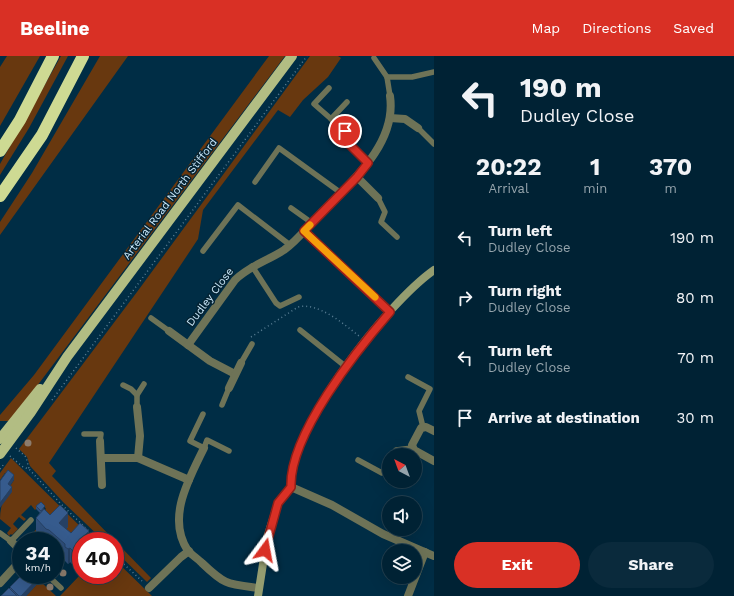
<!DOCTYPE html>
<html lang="en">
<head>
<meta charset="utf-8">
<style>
	:root { --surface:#002234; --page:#0a2a3c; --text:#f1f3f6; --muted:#95a4ac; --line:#223f4f; --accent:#d93025 }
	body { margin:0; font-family:"Work Sans",sans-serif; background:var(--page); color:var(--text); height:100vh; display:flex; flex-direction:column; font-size:15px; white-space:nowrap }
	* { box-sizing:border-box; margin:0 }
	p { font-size:13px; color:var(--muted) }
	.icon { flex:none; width:22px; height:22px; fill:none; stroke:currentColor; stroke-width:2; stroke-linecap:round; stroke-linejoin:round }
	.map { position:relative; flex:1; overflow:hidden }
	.details { display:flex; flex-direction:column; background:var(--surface); width:300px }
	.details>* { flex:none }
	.banner { background:#002234; color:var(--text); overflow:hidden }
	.needle { width:26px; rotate:319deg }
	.buttons { position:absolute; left:382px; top:392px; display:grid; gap:8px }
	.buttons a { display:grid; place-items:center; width:40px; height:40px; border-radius:50%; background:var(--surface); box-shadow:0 4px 16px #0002,0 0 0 1px var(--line); font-size:20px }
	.speed { position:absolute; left:12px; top:476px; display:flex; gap:8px; font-size:20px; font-weight:700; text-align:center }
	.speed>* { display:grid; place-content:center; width:52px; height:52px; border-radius:50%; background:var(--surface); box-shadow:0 4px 16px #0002,0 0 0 1px var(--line); line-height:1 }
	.speed small { font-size:10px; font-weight:400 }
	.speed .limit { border:6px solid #d22; background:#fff; color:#111 }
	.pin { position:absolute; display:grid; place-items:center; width:34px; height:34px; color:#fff; margin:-17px; border:2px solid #fff; border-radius:50%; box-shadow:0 1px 4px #0007 }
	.me { position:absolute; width:44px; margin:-22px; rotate:13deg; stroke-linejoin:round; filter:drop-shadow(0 0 3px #0008) }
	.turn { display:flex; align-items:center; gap:14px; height:84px; padding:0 20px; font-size:18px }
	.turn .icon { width:52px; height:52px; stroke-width:2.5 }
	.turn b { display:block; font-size:28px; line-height:34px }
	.eta { display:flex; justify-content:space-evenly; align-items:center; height:68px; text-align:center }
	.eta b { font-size:24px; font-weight:700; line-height:28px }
	.primary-button { display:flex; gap:8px; margin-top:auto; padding:8px 20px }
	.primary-button a { flex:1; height:46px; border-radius:24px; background:var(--accent); color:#fff; font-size:16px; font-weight:700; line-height:46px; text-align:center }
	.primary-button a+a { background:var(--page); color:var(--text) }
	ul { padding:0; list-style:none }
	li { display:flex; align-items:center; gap:12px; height:60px; padding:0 20px }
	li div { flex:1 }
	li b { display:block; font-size:15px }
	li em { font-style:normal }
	header { display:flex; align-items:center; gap:24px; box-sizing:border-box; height:56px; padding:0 20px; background:var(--accent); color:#fff }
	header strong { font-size:19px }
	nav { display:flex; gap:22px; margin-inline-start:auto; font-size:14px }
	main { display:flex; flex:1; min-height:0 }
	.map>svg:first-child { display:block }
</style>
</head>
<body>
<header>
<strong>Beeline</strong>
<nav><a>Map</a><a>Directions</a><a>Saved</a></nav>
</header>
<main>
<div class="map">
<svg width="434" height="540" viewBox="0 0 434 540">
	<rect width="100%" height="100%" fill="#002d45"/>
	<g fill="#68380f">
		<path d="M7 0H40L0 70V11Z"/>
		<path d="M61 0H68L29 72 0 119V108Z"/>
		<path d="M100 0H128L0 179V166L32 117Z"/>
		<path d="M269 0H285L16 358 9 365H0V359L34 319Z"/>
		<path d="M310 0H338L341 2 328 21 303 44 290 61 278 54 203 154 198 183 49 407 56 415 52 420 115 485H104L63 446 30 410 27 401 19 393 137 236Z"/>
		<path d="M11 402 95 485 59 482 43 485H31L28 482 46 463 41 457 46 453 42 447 35 454 31 449 21 459 26 463 24 465 19 461 13 468 18 473 12 479 11 478 9 480 7 477 11 472 0 463C0 448 6 436 14 424L5 417 0 424V417Z"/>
		<path d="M115 485 151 522 147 526 115 495Z"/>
		<path d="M115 504 152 540H60L81 518V519H115Z"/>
		<path d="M40 525 56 540H26Z"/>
	</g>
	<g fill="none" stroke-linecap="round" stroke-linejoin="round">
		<g stroke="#587e94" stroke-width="1.5" stroke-dasharray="1 3" stroke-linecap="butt">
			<path d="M251 281 298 251C318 246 344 268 359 280"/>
			<path d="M52 344 307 0"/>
			<path d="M16 392 26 401 29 413"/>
			<path d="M10 400 23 411 29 413 60 447 99 485"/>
			<path d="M0 413 4 408"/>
			<path d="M115 500 142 525"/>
		</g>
		<g stroke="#6e7357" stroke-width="5.5">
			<path d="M374 2 387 21 390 40"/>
			<path d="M387 21H412L434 16"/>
			<path d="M329 32 314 48 345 75 348 87 368 107"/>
			<path d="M331 63 347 46"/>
			<path d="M418 72 434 88"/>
			<path d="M255 126 279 92 341 137"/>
			<path d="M378 142 385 156 381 166 397 181"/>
			<path d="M291 152 312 167"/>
			<path d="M203 195 238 149 290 189"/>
			<path d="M252 210 276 247 280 250 299 241"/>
			<path d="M151 262 169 275"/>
			<path d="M300 274 345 310"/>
			<path d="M241 307 252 288"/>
			<path d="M408 321 430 333 419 355 423 371"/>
			<path d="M123 329 131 333 137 339"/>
			<path d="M222 349 229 332"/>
			<path d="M137 351V339L144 328"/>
			<path d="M203 358 190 385 204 392 207 384 229 395"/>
			<path d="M84 378H101L100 385"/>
			<path d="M393 399 396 394 412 392"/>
			<path d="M358 404 382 417 389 406"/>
			<path d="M0 477 11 485 31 464"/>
			<path d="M47 519 61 532"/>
		</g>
		<g stroke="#6e7357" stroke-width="8">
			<path d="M390 62 405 63 418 72"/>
			<path d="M357 121 378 142"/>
			<path d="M304 175 390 256"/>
			<path d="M169 275 210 305 235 318"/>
			<path d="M188 289 235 224C249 210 267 205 284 194 298 184 309 169 321 157 351 126 397 88 390 40"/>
			<path d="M229 332 241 307"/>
			<path d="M137 351 140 380 138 402"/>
			<path d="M434 375 426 371 421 372 412 389 414 394 434 405"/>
			<path d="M100 385 102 429"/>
			<path d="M204 392C189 423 166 462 188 495 192 499 198 503 202 507 225 529 227 528 258 532"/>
			<path d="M101 402H138L189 424"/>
			<path d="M291 431 332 449 383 478 434 500"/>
			<path d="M11 485 21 495"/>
			<path d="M0 527 21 504"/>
			<path d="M149 532 181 501 189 495"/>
			<path d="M408 540 425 496"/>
		</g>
		<path stroke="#949d70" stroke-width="8" d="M258 540 267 482 278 447 291 431C288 373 387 247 434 214"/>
		<g stroke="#b2bd83" stroke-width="10">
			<path d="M0 383 40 333"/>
			<path d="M0 398 31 356 67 301 292 0"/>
		</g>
		<g stroke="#ceda93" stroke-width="12">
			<path d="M0 95 20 64 53 0"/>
			<path d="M0 140 42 79 83 0"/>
		</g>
	</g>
	<g fill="#8c7c6d">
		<circle cx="28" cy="387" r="3.5"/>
		<circle cx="63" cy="517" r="3.5"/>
		<circle cx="50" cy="531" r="3.5"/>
	</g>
	<g fill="#2e4e79">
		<path d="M36 450 45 453 44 454 50 459 68 471 66 473 71 477 89 485H81V511L78 514 70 506 68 508 65 505V503L55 494V485H44L36 476V462L40 457 36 453Z"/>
		<path d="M40 525 26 540H1L10 533V531Z"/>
	</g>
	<g fill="#264063">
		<path d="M14 419V424L8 433V428Z"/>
		<path d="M12 431V436L0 452V447Z"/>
		<path d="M68 457V471L59 482V467Z"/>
		<path d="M89 475V485H81V511L78 514 79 486Z"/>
		<path d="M70 492V506L68 508V493Z"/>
		<path d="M40 520V525L26 540H21Z"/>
	</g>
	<g fill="#365b8d" stroke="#264063">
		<path d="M8 414 14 419 8 428 12 431 0 447V425Z"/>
		<path d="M41 446 45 450 41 455 36 450Z"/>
		<path d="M60 449 68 457 59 467 71 477 80 467 89 475 79 486 81 488V496L78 500 70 492 68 493 65 491V488L49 474 46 473 36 462 44 453 50 459Z"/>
		<path d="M22 519H39L40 520 21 540H19L10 531Z"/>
		<path d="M9 532 17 540H1Z"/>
	</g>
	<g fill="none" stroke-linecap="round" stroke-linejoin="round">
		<g stroke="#8d1f18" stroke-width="10">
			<path id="route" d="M265 494 278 447 291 431C289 379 357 294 390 256L304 175 357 121 368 107 348 87 345 75"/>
		</g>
		<use href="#route" stroke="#d93025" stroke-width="7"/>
		<path stroke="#f59e0b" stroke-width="7" d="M310 169 304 175 375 241"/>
	</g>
	<g text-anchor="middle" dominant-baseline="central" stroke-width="3" stroke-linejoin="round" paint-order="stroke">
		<g font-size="11" fill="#cae7f9" stroke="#042333">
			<text transform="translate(170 143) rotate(-53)">Arterial Road North Stifford</text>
			<text transform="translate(210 241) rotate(-53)">Dudley Close</text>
		</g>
	</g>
</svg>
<div class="buttons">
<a><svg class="needle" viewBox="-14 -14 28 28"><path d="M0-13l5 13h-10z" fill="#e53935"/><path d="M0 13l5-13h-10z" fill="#95a4ac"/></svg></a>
<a><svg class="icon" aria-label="sound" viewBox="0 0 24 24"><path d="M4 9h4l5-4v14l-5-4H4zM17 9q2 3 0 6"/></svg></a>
<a><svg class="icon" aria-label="layers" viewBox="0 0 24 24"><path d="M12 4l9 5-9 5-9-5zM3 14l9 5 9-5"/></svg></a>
</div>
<div class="speed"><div>34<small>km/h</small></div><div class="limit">40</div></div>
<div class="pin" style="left:345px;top:75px;background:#d93025"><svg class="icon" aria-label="arrive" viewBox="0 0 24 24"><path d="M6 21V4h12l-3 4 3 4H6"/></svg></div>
<svg class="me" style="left:265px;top:494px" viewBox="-20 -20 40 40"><path d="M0-17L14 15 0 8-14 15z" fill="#d93025" stroke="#fff" stroke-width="4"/></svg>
</div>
<section class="details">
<div class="banner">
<div class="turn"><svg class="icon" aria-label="left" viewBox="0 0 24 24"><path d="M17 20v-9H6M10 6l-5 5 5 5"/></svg><div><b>190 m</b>Dudley Close</div></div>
</div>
<div class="eta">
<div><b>20:22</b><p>Arrival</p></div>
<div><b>1</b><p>min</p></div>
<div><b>370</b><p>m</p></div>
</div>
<ul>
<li><svg class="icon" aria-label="left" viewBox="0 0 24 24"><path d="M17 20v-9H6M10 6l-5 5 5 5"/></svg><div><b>Turn left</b><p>Dudley Close</p></div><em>190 m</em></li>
<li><svg class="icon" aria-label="right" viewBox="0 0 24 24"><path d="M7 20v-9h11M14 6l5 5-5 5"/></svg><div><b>Turn right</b><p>Dudley Close</p></div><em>80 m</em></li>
<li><svg class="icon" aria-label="left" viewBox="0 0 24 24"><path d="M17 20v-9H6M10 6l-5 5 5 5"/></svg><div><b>Turn left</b><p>Dudley Close</p></div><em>70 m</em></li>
<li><svg class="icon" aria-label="arrive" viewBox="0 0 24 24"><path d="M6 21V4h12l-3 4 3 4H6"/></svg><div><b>Arrive at destination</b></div><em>30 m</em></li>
</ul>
<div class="primary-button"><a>Exit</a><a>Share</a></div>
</section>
</main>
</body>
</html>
